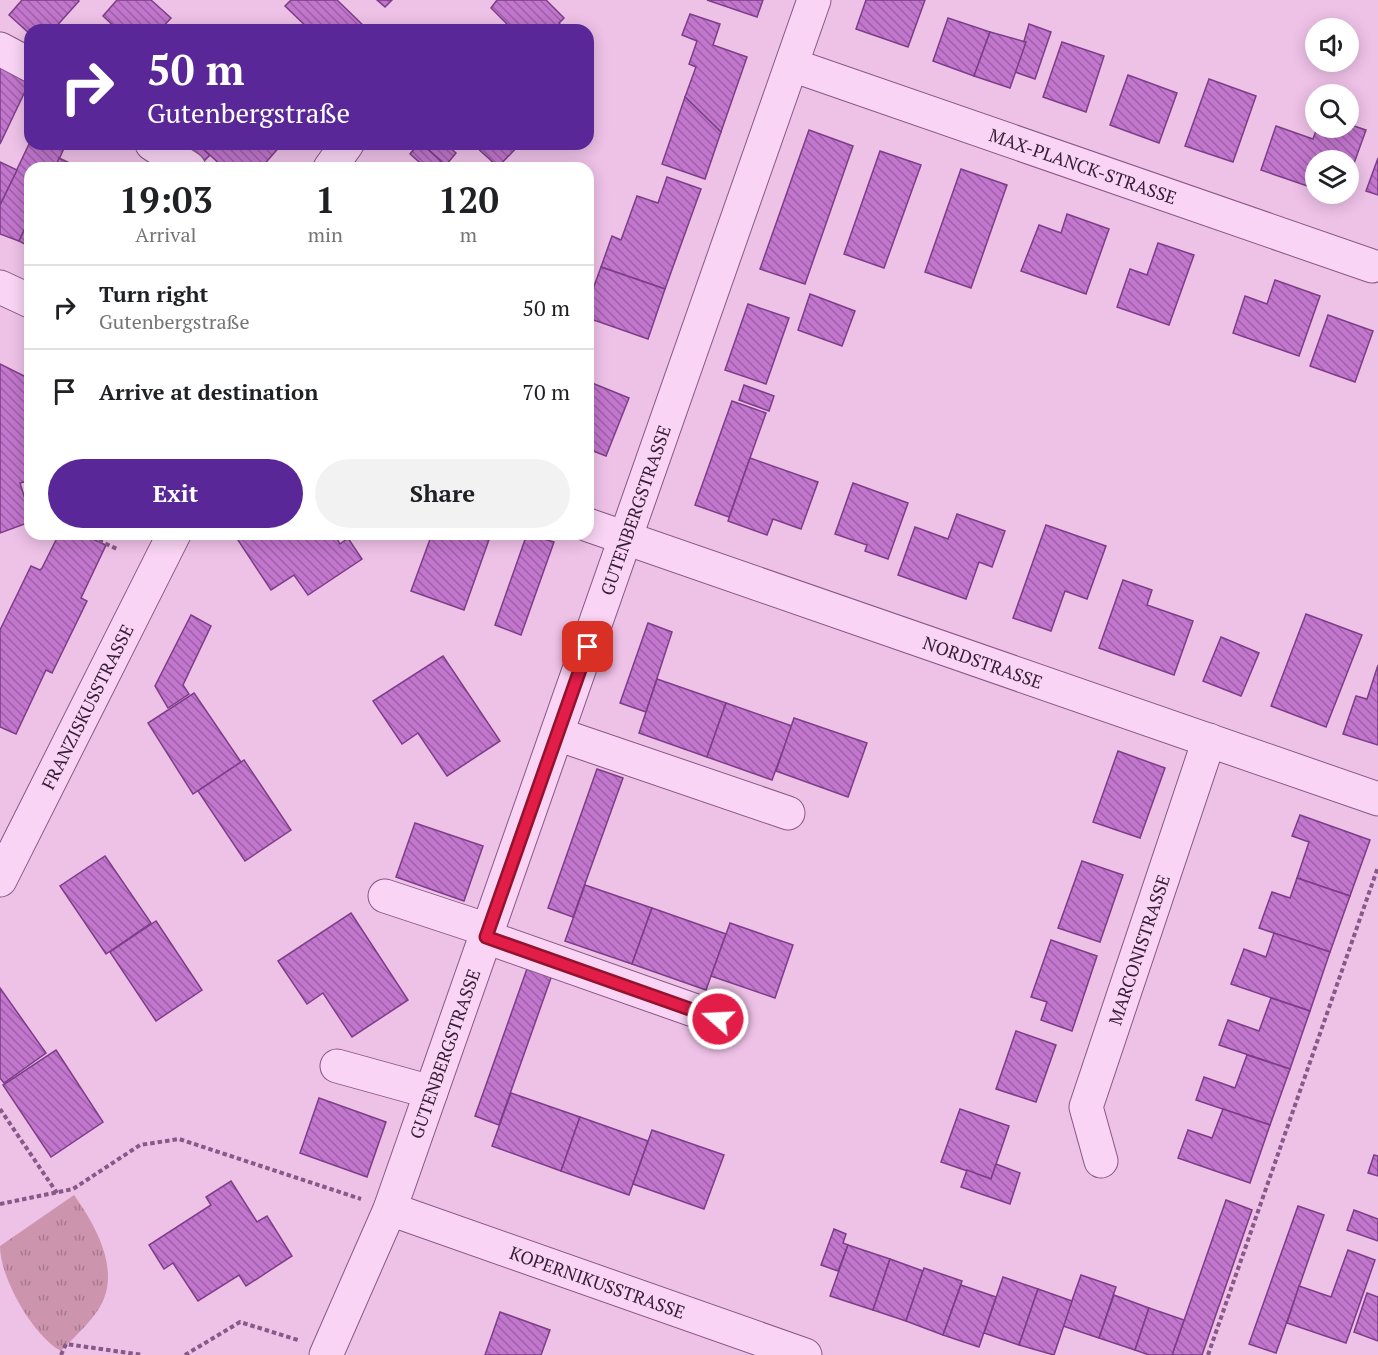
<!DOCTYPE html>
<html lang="en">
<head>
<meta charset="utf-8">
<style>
	:root { --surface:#fff; --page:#f2f2f2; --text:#202124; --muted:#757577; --line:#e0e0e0; --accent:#592798 }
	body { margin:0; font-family:"PT Serif",serif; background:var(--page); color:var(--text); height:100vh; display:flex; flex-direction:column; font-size:22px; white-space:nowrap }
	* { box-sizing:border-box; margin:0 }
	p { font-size:20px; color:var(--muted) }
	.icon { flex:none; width:33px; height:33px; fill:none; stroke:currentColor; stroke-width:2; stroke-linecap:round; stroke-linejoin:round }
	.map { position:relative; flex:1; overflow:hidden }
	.details { position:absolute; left:24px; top:162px; width:570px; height:378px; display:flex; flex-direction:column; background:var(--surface); border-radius:18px; box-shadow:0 3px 15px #0003 }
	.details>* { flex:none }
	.hud { position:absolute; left:24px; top:24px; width:570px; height:126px; border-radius:18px; box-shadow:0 3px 15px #0003; background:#592798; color:#fff; overflow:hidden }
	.tools { position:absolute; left:1305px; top:18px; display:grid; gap:12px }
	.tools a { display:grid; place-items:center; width:54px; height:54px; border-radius:50%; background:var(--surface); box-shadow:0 3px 15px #0003; font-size:30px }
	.pin { position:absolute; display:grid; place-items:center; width:51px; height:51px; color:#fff; margin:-26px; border-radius:12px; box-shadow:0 3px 9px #0006 }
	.me { position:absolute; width:66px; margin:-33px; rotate:289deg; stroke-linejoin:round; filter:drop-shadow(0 0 4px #0008) }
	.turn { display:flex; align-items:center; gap:21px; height:126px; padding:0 24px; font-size:27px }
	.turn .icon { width:78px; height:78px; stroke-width:2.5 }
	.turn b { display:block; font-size:42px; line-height:51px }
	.eta { display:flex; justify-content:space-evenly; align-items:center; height:102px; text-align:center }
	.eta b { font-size:36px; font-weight:800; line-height:42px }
	.cta { display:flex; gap:12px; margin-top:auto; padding:12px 24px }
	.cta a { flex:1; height:69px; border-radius:36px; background:var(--accent); color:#fff; font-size:24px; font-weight:800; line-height:69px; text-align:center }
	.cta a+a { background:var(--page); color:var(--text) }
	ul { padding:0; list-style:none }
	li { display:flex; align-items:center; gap:18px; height:84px; padding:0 24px; border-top:2px solid var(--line) }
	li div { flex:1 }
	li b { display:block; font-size:22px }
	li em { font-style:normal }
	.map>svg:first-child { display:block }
</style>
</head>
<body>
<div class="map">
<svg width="1378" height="1355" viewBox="0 0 1378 1355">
	<defs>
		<pattern id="park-tufts" width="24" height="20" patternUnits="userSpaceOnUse" patternTransform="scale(1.5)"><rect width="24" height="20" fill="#cd95ad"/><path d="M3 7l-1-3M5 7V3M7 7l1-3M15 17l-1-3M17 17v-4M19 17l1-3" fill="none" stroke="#a7798e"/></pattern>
		<pattern id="building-back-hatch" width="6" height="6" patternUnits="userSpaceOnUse" patternTransform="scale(1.5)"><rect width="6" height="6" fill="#c276cd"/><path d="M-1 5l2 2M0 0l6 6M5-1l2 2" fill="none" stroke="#9e60a7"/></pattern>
	</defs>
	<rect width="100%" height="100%" fill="#eec1e7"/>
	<path fill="url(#park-tufts)" d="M74 1195C96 1226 123 1273 98 1310 88 1325 73 1338 61 1351 33 1336 0 1278 0 1246Z"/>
	<g fill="url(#building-back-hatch)" stroke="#7c3e88" stroke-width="1.5">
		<path d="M22 0H78L79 1 53 30H30V34L9 15Z"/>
		<path d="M117 0H151L171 18 160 30H118L103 16Z"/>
		<path d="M291 0H337L367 29 310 30 285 6Z"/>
		<path d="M377 0H392L385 7Z"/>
		<path d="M497 0H546L564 18 559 23 566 30H513L491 8Z"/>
		<path d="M707 0H763L757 17Z"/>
		<path d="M866 0H925L908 47 856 29Z"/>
		<path d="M690 14 720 24 713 45 747 57 721 132 685 97 696 67 689 64 697 41 682 35Z"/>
		<path d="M948 18 990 32 974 76 933 61Z"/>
		<path d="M1029 24 1051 32 1035 79 1015 72Z"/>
		<path d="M990 32 1026 42 1010 88 974 76Z"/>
		<path d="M1062 42 1104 56 1086 112 1043 97Z"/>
		<path d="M0 55 30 81 0 144Z"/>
		<path d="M1128 75 1177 93 1159 143 1110 125Z"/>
		<path d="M1209 79 1256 96 1233 162 1185 146Z"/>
		<path d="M685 97 721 132 705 179 662 164Z"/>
		<path d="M1348 124 1366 130 1348 180V160H1316V189L1261 170 1276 126 1313 139 1317 128H1348Z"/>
		<path d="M809 130 853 146 805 284 760 269Z"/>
		<path d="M30 142 66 144 55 168H30V218L19 241 0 234V205Z"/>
		<path d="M173 144H198L210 155 197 168Z"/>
		<path d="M198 144H282L261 168H224Z"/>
		<path d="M418 144H422L441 161 435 168H426L410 154Z"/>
		<path d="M422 144H446L456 153 446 165Z"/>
		<path d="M473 144H520L498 167Z"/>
		<path d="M880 151 921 165 884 268 844 254Z"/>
		<path d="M59 158 80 168H55Z"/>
		<path d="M1378 158V195L1366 191Z"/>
		<path d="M0 162 17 170 0 205Z"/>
		<path d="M961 169 1007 185 971 288 925 272Z"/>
		<path d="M667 177 701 189 665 289 601 267 612 236 621 240 637 196 658 203Z"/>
		<path d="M1067 214 1109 229 1086 294 1021 271 1039 225 1061 233Z"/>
		<path d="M30 218V247L19 241Z"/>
		<path d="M1158 243 1194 255 1169 325 1117 307 1130 269 1147 275Z"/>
		<path d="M601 267 665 289 648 339 588 318V303Z"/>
		<path d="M1275 280 1320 296 1299 356 1233 333 1245 296 1267 304Z"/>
		<path d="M810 294 855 311 842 346 798 330Z"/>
		<path d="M748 304 789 318 766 384 725 370Z"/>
		<path d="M1328 315 1373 331 1355 382 1310 366Z"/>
		<path d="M0 364 30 379V471L24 482 20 483 25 499 30 498V522L0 533Z"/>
		<path d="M592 383 629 398 606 456 588 449V393Z"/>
		<path d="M744 385 774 396 769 411 739 400Z"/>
		<path d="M732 401 766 413 729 517 695 505Z"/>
		<path d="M750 458 818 482 801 529 773 519 767 535 728 521Z"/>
		<path d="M853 483 908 503 888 559 865 551 867 545 835 534Z"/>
		<path d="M957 514 1005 531 992 567 979 562 966 599 898 575 915 527 948 539Z"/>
		<path d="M1046 525 1106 546 1087 599 1065 591 1051 631 1013 618Z"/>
		<path d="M59 534H82L106 545 81 598 87 601 52 673 46 670 16 734 0 727V630L31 566 40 570 42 568Z"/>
		<path d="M234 534H334L340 544 348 538 362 559 308 595 294 575 271 590Z"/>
		<path d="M432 534H491L464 610 411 591Z"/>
		<path d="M527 534 554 542 521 635 495 625Z"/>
		<path d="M1123 580 1152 590 1147 605 1193 621 1174 675 1099 648Z"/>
		<path d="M1306 614 1362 635 1326 727 1271 706Z"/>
		<path d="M191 615 211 626 183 685 189 694 168 708 155 686Z"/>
		<path d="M648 623 672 632 646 712 620 703Z"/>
		<path d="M1221 637 1259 653 1241 696 1203 681Z"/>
		<path d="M443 656 500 741 447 776 418 733 402 744 373 701Z"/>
		<path d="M1378 665V745L1343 734 1356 696 1367 699Z"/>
		<path d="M657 679 726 703 707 757 639 733Z"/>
		<path d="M194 693 241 762 193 794 148 723Z"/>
		<path d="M726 703 792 726 772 780 707 757Z"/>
		<path d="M794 718 867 743 848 797 776 771Z"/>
		<path d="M1118 751 1165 768 1140 838 1093 822Z"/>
		<path d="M244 760 291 830 245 861 198 791Z"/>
		<path d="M597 769 623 778 573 917 548 908Z"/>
		<path d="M1300 815 1370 840 1350 896 1297 878 1309 842 1292 836Z"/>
		<path d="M415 823 483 846 464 901 396 877Z"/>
		<path d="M105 856 151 923 106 954 60 886Z"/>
		<path d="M1082 861 1123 875 1100 942 1058 928Z"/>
		<path d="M1297 878 1350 896 1330 952 1259 928 1272 892 1290 898Z"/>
		<path d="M585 885 652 908 632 964 565 941Z"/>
		<path d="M652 908 726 934 706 990 632 964Z"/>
		<path d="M351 913 408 1000 352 1037 323 993 307 1004 278 961Z"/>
		<path d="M156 921 202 990 156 1021 110 952Z"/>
		<path d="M730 923 793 945 775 998 711 976Z"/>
		<path d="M1274 933 1330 952 1310 1011 1231 984 1244 949 1266 957Z"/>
		<path d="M1051 940 1097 956 1072 1031 1041 1020 1047 1002 1031 997Z"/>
		<path d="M528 966 552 975 499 1125 475 1116Z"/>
		<path d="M0 988 46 1053 4 1083 0 1078Z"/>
		<path d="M1271 998 1310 1011 1290 1069 1219 1045 1228 1020 1259 1031Z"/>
		<path d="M1016 1031 1056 1045 1036 1102 996 1089Z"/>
		<path d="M56 1050 103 1122 51 1157 3 1085Z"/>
		<path d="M1247 1055 1290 1069 1270 1125 1196 1100 1204 1077 1235 1088Z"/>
		<path d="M511 1093 580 1117 561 1171 492 1146Z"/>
		<path d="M319 1098 386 1122 367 1177 300 1153Z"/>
		<path d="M960 1109 1009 1126 991 1179 941 1162Z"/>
		<path d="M1223 1109 1270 1125 1250 1183 1178 1158 1188 1130 1212 1138Z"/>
		<path d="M580 1117 648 1141 629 1195 561 1171Z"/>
		<path d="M652 1130 724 1155 704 1209 633 1184Z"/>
		<path d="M1374 1155 1378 1156V1176L1368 1173Z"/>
		<path d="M996 1164 1020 1173 1010 1204 961 1187 967 1170 991 1179Z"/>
		<path d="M231 1181 257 1222 267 1216 292 1256 246 1286 239 1275 198 1301 173 1263 164 1269 149 1245 211 1205 206 1197Z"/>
		<path d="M1226 1200 1252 1210 1202 1355H1172Z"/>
		<path d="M1298 1206 1324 1215 1276 1353 1249 1344Z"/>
		<path d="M1354 1210 1378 1219V1241L1347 1230Z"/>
		<path d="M834 1229 846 1234 843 1243 848 1245 838 1271 821 1265Z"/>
		<path d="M848 1245 890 1259 873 1310 830 1296Z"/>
		<path d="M1348 1250 1375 1260 1346 1343 1287 1323 1299 1286 1331 1297Z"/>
		<path d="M890 1259 923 1271 906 1321 873 1310Z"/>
		<path d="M924 1268 962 1281 943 1335 906 1321Z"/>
		<path d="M1081 1275 1116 1287 1099 1338 1063 1326Z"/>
		<path d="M1003 1277 1038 1289 1019 1345 984 1333Z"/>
		<path d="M961 1285 996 1297 979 1347 943 1335Z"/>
		<path d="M1038 1289 1072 1301 1054 1355 1019 1345Z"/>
		<path d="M1367 1293 1378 1297V1341L1354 1332Z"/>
		<path d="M1114 1295 1149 1308 1135 1350 1099 1338Z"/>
		<path d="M1149 1308 1184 1320 1172 1355H1149L1135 1350Z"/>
		<path d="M500 1312 550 1330 541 1355H485Z"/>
	</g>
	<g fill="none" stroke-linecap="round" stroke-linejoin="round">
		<g stroke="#875888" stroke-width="35">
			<g id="minor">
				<path d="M0 49 30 65"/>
				<path id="s1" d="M792 65 1372 266"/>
				<path d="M152 144 189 168"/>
				<path d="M330 168 347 144"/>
				<path d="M0 287 30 301"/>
				<path id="s2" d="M588 525 1378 799"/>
				<path d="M557 734 788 813"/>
				<path id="s3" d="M0 880 174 534"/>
				<path d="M385 896 488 930"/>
				<path d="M486 937 719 1019"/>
				<path d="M337 1066 431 1092"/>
				<path id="s4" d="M1101 1161 1086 1107 1209 740"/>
				<path id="s5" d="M390 1209 805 1355"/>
				<path id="s6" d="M326 1355 390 1209 814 0"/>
			</g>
		</g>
		<g stroke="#875888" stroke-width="4" stroke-dasharray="4.5 3" stroke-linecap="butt">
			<path d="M85 534 117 549"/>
			<path d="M0 1109 57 1193"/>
			<path d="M0 1204 73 1189 140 1145 179 1139 361 1199"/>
			<path d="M61 1355 66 1344 143 1355"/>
			<path d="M185 1355 240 1322 298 1340"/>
			<path d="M1208 1355 1378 867"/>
		</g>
		<use href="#minor" stroke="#f9d4f4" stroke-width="33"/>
	</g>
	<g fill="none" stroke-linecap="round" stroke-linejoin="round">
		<g stroke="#92132f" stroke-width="15">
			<path id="route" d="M588 647 486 937 718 1019"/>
		</g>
		<use href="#route" stroke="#e11d48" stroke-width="10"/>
	</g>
	<g text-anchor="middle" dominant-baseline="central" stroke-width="4.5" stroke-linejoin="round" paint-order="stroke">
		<g font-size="18" fill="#361d37" stroke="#f6d0f0">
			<text stroke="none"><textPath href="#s1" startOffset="308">MAX-PLANCK-STRASSE</textPath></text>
			<text stroke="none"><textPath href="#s6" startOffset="900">GUTENBERGSTRASSE</textPath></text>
			<text stroke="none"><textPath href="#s2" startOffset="418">NORDSTRASSE</textPath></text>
			<text stroke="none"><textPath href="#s3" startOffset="194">FRANZISKUSSTRASSE</textPath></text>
			<text stroke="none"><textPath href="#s4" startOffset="222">MARCONISTRASSE</textPath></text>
			<text stroke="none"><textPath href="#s6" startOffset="324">GUTENBERGSTRASSE</textPath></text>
			<text stroke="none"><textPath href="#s5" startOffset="220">KOPERNIKUSSTRASSE</textPath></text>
		</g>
	</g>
</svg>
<div class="tools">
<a><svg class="icon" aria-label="sound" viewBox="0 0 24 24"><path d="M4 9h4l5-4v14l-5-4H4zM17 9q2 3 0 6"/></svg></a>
<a><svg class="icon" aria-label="search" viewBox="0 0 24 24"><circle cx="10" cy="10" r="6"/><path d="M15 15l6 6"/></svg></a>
<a><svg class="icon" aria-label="layers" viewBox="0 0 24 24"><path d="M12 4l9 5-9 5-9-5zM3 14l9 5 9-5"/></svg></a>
</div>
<div class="pin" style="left:588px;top:647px;background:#d93025"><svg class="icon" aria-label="arrive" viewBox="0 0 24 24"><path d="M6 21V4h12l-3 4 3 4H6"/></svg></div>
<svg class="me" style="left:718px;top:1019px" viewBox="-20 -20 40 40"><circle r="17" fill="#e11d48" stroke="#fff" stroke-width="3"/><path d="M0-11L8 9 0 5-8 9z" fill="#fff"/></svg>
<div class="hud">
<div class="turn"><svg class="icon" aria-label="right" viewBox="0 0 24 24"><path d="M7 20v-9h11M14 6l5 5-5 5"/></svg><div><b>50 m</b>Gutenbergstraße</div></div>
</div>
<section class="details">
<div class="eta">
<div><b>19:03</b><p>Arrival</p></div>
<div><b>1</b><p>min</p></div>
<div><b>120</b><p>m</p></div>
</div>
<ul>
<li><svg class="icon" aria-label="right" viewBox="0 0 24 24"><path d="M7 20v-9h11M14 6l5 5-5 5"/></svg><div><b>Turn right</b><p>Gutenbergstraße</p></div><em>50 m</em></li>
<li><svg class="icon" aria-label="arrive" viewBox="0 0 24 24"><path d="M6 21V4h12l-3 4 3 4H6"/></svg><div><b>Arrive at destination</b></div><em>70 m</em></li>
</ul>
<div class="cta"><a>Exit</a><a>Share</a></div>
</section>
</div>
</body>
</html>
